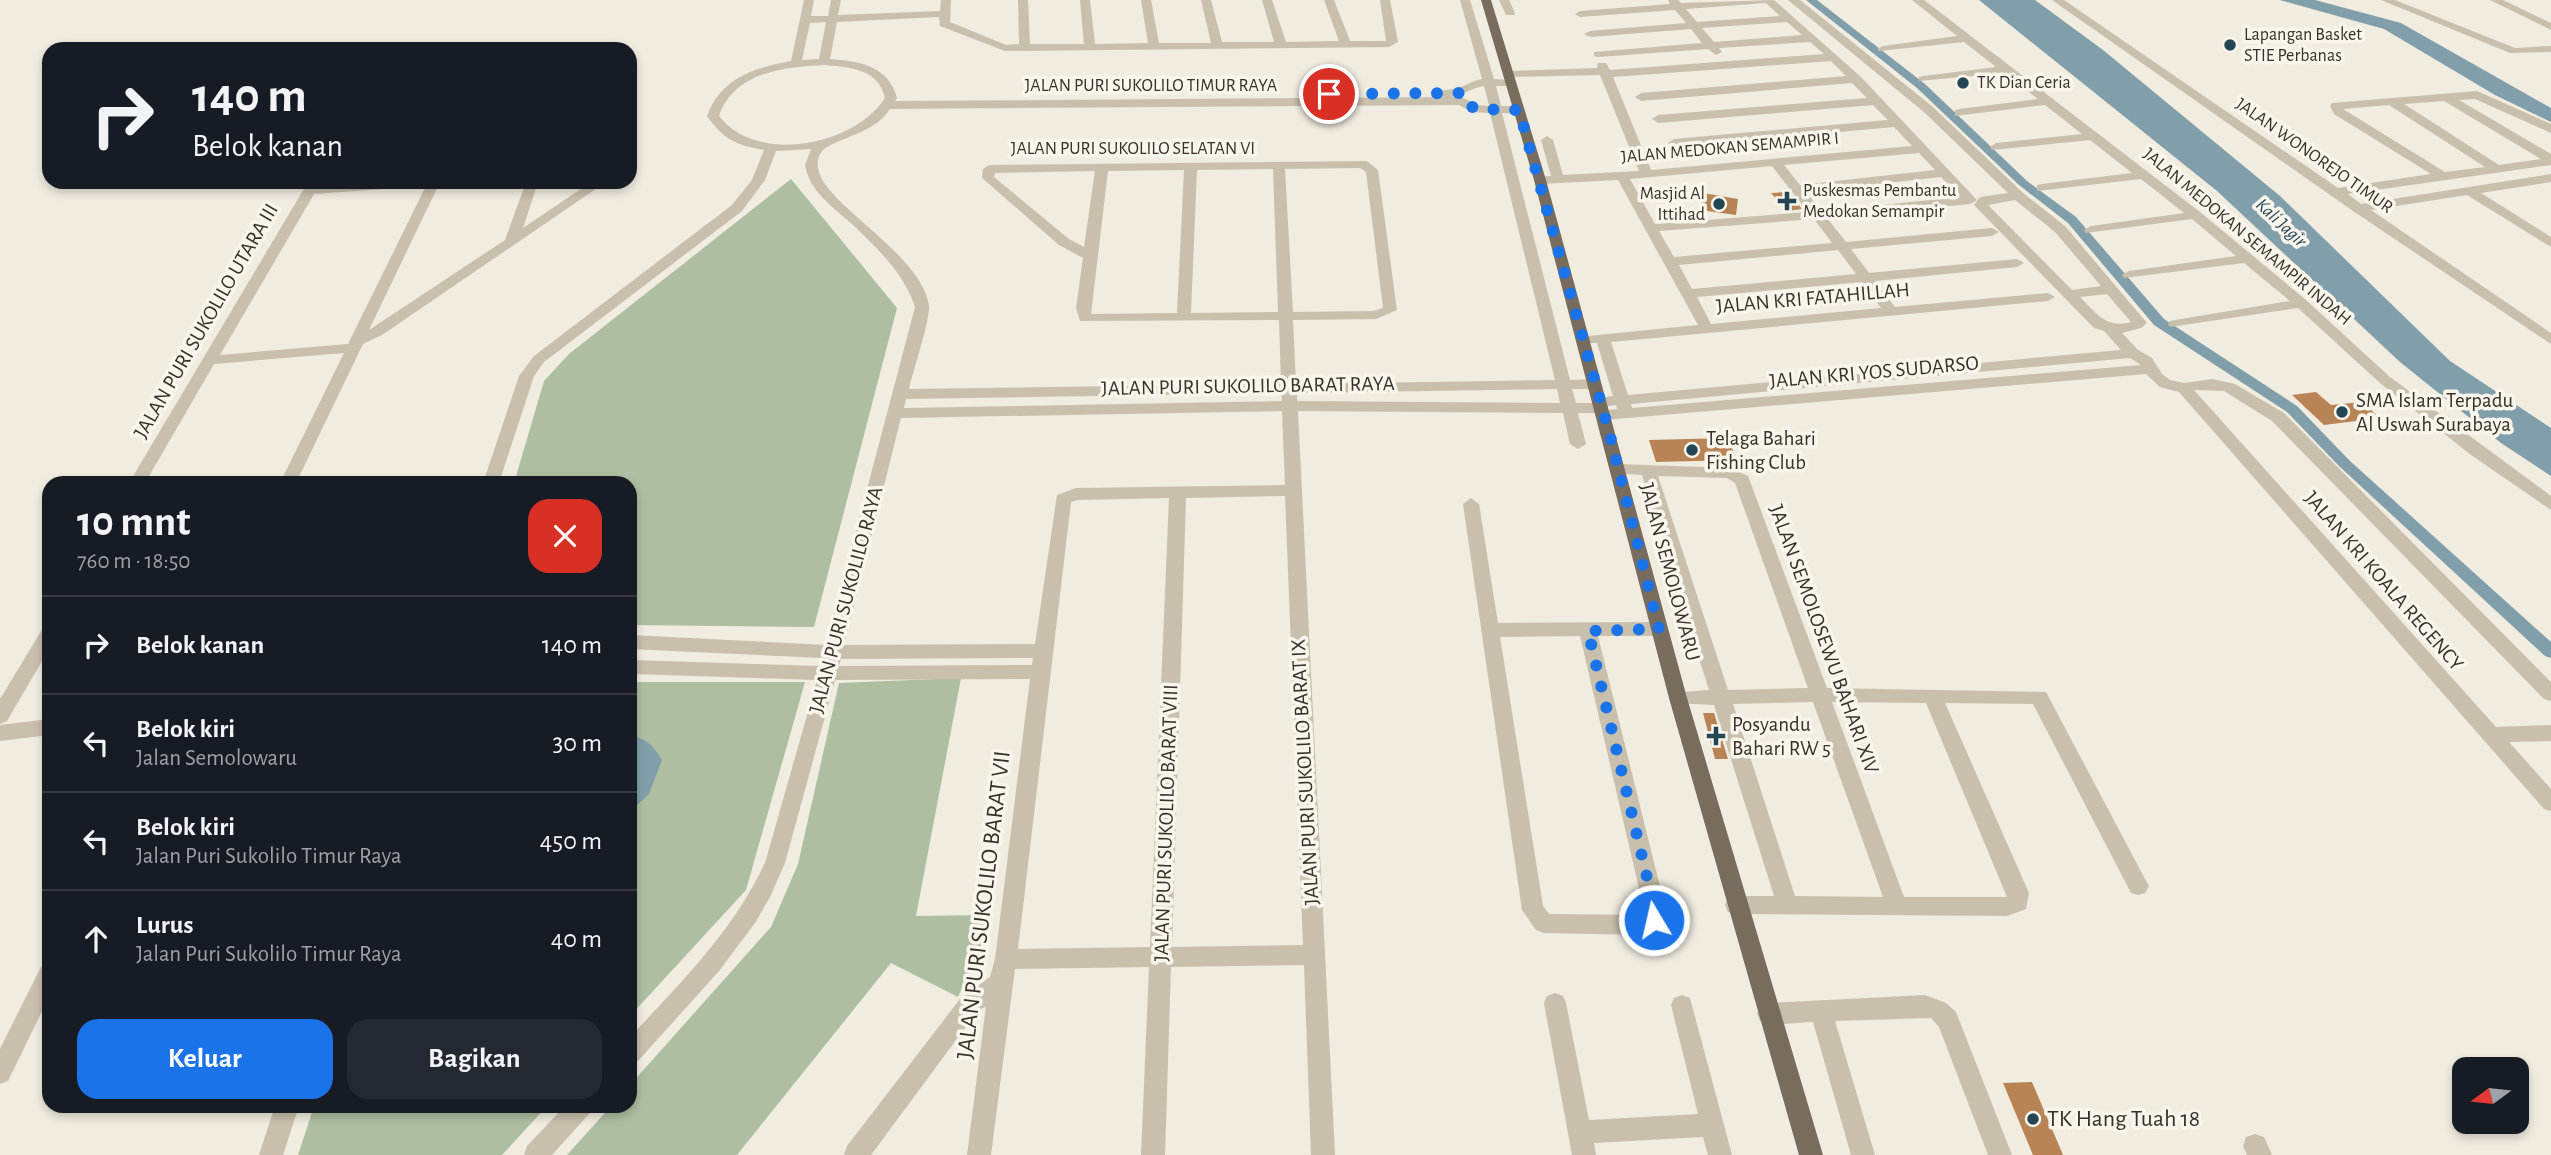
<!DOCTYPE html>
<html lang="id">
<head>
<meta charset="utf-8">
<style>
	:root { --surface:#171b24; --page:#242831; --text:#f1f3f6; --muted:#9ea1a6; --line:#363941; --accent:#1a73e8 }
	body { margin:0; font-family:"Alegreya Sans",sans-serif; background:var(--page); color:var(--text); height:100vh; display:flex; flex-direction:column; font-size:26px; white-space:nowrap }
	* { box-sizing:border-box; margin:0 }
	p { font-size:23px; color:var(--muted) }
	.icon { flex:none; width:38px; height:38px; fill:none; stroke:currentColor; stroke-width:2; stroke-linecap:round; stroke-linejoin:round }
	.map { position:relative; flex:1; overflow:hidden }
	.side { position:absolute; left:42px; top:476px; width:595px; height:637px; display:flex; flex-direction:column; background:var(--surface); border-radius:21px; box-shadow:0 4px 10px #0003 }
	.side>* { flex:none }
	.top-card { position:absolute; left:42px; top:42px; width:595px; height:147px; border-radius:21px; box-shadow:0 4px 10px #0003; background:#171b24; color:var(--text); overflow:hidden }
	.needle { width:46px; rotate:255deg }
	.fabs { position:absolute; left:2452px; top:1057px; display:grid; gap:14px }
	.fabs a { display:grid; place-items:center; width:77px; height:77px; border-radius:14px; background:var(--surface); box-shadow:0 4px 10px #0003; font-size:35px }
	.pin { position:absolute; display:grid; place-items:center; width:60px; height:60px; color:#fff; margin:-30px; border:4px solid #fff; border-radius:50%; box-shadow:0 2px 7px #0007 }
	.me { position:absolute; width:77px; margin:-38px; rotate:351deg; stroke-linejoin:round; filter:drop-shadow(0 0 5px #0008) }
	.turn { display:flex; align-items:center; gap:24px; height:147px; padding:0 35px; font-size:32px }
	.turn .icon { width:91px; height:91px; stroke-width:2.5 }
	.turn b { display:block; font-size:49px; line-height:60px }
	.round { display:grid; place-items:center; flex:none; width:74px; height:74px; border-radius:21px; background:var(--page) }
	.head { display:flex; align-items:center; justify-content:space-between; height:119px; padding:0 35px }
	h1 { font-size:42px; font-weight:600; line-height:52px }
	.primary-button { display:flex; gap:14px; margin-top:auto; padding:14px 35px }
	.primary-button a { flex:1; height:80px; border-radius:21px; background:var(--accent); color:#fff; font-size:28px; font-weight:600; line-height:80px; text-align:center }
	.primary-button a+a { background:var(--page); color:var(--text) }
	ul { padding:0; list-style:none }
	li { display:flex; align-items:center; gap:21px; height:98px; padding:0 35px; border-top:2px solid var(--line) }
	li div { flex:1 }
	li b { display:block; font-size:26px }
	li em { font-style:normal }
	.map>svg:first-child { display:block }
</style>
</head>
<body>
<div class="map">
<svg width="2551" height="1155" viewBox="0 0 2551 1155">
	<rect width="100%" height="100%" fill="#f0ece0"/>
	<g fill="#aebea1">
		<path d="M791 179 897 308 814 627 630 625V483H514L544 381 569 354Z"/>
		<path d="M961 678 916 916 985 915 989 928 958 997 891 963 737 1155H567L611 1106H630V1085L771 927 798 864 839 683Z"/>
		<path d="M630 682H805L746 890 630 1016Z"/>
		<path d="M314 1106H547L502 1155H298Z"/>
	</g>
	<g fill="#819fab">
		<path d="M1979 0H2035L2103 50 2280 196 2450 361 2551 428V476L2501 443 2400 362 2217 191Z"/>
		<path d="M2280 0H2315L2401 23 2551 108V122L2495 95 2384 29Z"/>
		<path d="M630 736C647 738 653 746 662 760L649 794 630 812Z"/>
	</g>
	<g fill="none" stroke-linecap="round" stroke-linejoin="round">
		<path fill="#819fab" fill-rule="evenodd" d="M1806 0H1817L1925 84 2027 181 2076 217 2164 319 2297 406 2350 461 2551 642V658L2545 656 2340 467 2287 412 2154 325 2068 223 2019 185 1917 88Z"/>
	</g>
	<g fill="#b98455">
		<path d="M1788 192 1795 200 1802 209 1786 211 1771 193Z"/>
		<path d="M1703 193 1738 199 1736 215 1700 210Z"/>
		<path d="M2316 392 2331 405 2362 402 2380 418 2324 425 2292 395Z"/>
		<path d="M1728 438 1737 460 1656 462 1649 440Z"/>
		<path d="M1703 713H1714L1728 759H1715Z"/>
		<path d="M2032 1082 2063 1155H2033L2003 1083Z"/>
	</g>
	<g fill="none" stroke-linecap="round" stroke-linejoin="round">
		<g fill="#c8bfac" fill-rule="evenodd">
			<path d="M804 0H814L811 16H828L831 0H841L838 15 940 11 941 0H951L950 22 1006 45 1019 44 1018 0H1028L1030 44H1084L1080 0H1090L1095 44 1148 43 1141 0H1151L1159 43H1211L1201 0H1211L1222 42H1274L1262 0H1272L1286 42 1339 41 1324 0H1334L1350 41H1386L1380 0H1390L1398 42 1389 47 1005 51 940 26 939 17 837 22 830 59C859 61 889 66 897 98L895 101 1461 97 1478 105 1489 106 1484 86C1467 88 1452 105 1435 93 1442 89 1445 91 1453 89 1462 88 1471 81 1482 79L1460 0H1470L1494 79 1511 80 1517 83 1511 86H1496L1501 106H1519L1525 110 1519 114 1502 113 1570 380 1594 379 1602 384 1594 389H1572L1576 403H1592L1594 399 1613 396 1597 343H1578L1576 340 1578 337 1698 325 1618 180 1540 184 1534 180 1535 177 1551 176 1541 140 1547 136 1553 140 1563 175 1639 171 1600 75 1508 77 1502 74 1508 71 1597 68 1598 63H1606L1610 70 1824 54 1810 42 1719 48 1722 52 1716 55 1708 49 1598 57 1594 56V52L1702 43 1691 29 1590 37 1584 34 1590 31 1686 23 1675 10 1580 17 1575 14 1580 11 1670 4 1668 0H1678L1681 3 1774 0 1861 77 1977 200 1970 204 1827 218 1846 242 1992 228 1999 232 1992 236 1851 249 1869 273 2017 259 2024 263 2017 267 1875 281 1895 307 2048 293 2055 297 2048 301 1611 342 1628 395 2121 350 2104 331 2094 328 1974 205 1980 197 2008 193 1925 113 1788 0H1800L1933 107 2023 193 2065 226 2147 323 2141 328 2122 333 2138 350 2152 358 2162 374 2170 380 2184 383 2212 379 2235 384 2284 413 2551 682V701L2544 699 2272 421 2224 391 2194 390 2496 727 2551 725V741L2509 742 2551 789V811L2544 809 2179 392 2160 387 2146 374 1604 420 1598 419V413H1578L1586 444 1578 449 1570 444 1563 413 1298 411 1335 1155H1311L1304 965 1171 967 1165 1155H1141L1149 967 1015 969 991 1155H967L986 1006 976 1013 871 1155H844L847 1146 960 999 990 977 995 959 1030 679 835 680 785 863 770 897 755 923 719 971 638 1061 630 1064V1037C681 983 733 931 765 863L817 680 630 674V660L821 666 822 658 630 649V635L826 645 915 307C904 273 877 248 852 224 834 208 809 191 805 165L811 149 776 151 765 180 742 211 544 362 534 376 499 483H483L519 376 534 356 732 205 752 180 764 150C736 145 724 140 707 116 721 78 754 68 791 61ZM1766 3 1780 16 1697 22 1686 9ZM826 22 819 59 802 60 810 23ZM1787 22 1802 35 1714 42 1702 28ZM1831 61 1846 76 1641 93 1635 97 1641 101 1852 83 1867 98 1658 115 1652 119 1658 123 1873 105 1888 120 1674 139 1668 143 1674 147 1894 127 1912 146 1651 170 1613 77ZM824 65C850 67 879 69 885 98 854 146 757 165 719 116 734 72 784 67 824 65ZM1459 105 1472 112 1490 113 1555 380 1296 384 1293 320 1376 319 1397 310 1378 170 1367 161 989 165 983 169 982 178 1059 245 1083 258 1076 308 1080 321 1279 320 1281 384 909 389C913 371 930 321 929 306 923 261 849 218 825 184 819 175 815 164 820 154 828 139 873 136 890 109ZM1919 153 1935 170 1800 185 1784 165ZM1772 166 1808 212 1655 224 1630 179ZM1360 168 1366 172 1383 308 1374 311 1293 312 1285 169ZM1273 169 1278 312 1191 313 1197 170ZM1184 170 1177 313 1091 314 1108 171ZM1095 171 1084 247 1069 239 994 177 995 173ZM1941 177 1960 197 1821 211 1806 192ZM2015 200 2055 232 2101 286 2072 290 1988 205ZM1814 219 1832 243 1674 257 1659 231ZM1838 250 1856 274 1692 289 1679 265ZM1862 282 1881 308 1711 324 1697 297ZM2107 294 2131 322C2106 329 2096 313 2080 297ZM2130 358 2141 365 1632 408 1631 404ZM1557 389 1560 403 1297 401V393ZM1281 393 1282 401 904 408 906 399ZM1616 405 1617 409 1608 410V406ZM1282 411 1285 485 1076 488 1057 495 1035 644 844 645 901 418ZM1285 496 1303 945 1172 947 1186 498ZM1169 498 1150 947 1018 949 1071 502 1078 500ZM1033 658 1032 665 839 666 841 659Z"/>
			<path d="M1499 0H1509L1515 13 1514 15H1506Z"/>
			<path d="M1912 0H1924L2200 212 2306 300 2390 377 2551 496V510L2471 455 2380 383 2298 308 2170 327 2168 324 2170 321 2175 320 2290 301 2244 263 2124 278 2122 275 2129 271 2236 256 2192 219 2086 233 2084 230 2091 226 2184 213 2141 179 2037 191V185L2042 184 2132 173 2090 140 1992 150 1990 147 1996 143 2082 134 2045 105 1955 116V110L1959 109 2038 99 2004 73 1919 81V77L1923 76 1996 67 1964 42 1879 51 1877 49 1883 46 1957 36Z"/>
			<path d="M2052 0H2064L2338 188 2431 174 2334 114 2330 106 2332 103 2477 91 2551 124V133L2475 99 2459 100 2551 154V165L2348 194 2361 204 2551 174V182L2481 193 2551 237V247L2467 195 2371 210 2551 333V344L2353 211ZM2444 101 2541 159 2499 165 2404 104ZM2389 105 2485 167 2445 172 2343 109Z"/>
			<path d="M2381 0H2395L2515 48 2551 46V52L2510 53Z"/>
			<path d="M2490 0H2503L2551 23V30Z"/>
			<path d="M308 182H320L318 186 440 182 369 330 505 240 526 182H538L523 228 591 182H606L382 335 363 344 296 483H280L344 353 214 364 145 483H129ZM426 186 348 344 220 355 314 194Z"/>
			<path d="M1618 464 1730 468 1748 476 1827 688 2046 692 2145 879 2149 886 2145 893 2138 895 2131 893 2033 704 1945 703 2029 893 2026 909 2007 916 1736 914 1728 912 1725 905 1728 898 1736 896H1774L1714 705 1671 703 1669 698 1671 693 1709 690 1642 475 1612 473 1610 469 1612 465ZM1658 476 1727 478 1735 483 1808 688 1728 690ZM1813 702 1883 897 1795 896 1733 704ZM1832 702 1926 703 2007 897H1904Z"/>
			<path d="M1471 498 1479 504 1498 623 1659 622 1665 624 1668 629 1665 634 1659 636H1598L1667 915C1662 927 1657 930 1645 935L1544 933 1536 930 1522 910 1463 504ZM1580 636 1645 914 1643 915 1549 914 1543 906 1500 637Z"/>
			<path d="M49 626V649L7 721 0 724V699L43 628Z"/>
			<path d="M49 719V735L0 741V725Z"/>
			<path d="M49 964V997L8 1081 0 1084V1049L41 967Z"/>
			<path d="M1555 993 1563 996 1566 1003 1589 1120 1698 1114 1671 1005 1674 998 1682 995 1690 998 1732 1155H1708L1703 1137 1594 1143 1596 1155H1572L1544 1003 1547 996Z"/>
			<path d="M1925 995 1946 1003 1956 1012 2012 1155H1988L1939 1027 1931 1018 1835 1021 1875 1155H1851L1813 1022 1768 1025 1760 1021 1757 1014 1760 1007 1768 1003Z"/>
			<path d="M275 1106H299L283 1155H259Z"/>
			<path d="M565 1106H593L589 1114 552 1155H524L527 1146Z"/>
			<path d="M2255 1134 2264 1137 2272 1155H2247L2243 1146 2246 1137Z"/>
		</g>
		<path fill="#776c5d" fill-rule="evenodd" d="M1481 0H1491L1546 180 1687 698 1823 1155H1799L1669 698 1534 180Z"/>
	</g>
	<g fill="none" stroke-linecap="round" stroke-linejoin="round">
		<path stroke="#1a73e8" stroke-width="12" stroke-dasharray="0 21.6" d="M1329 94 1459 93 1461 101 1476 109 1519 110 1609 432 1659 629 1588 631 1656 915 1654 920"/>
	</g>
	<g fill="#244654" stroke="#f8f5ec" stroke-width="2.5">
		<circle cx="2230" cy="45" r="7"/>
		<circle cx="1963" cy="83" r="7"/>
		<path d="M1783.5 190.5h7v7h7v7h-7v7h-7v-7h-7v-7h7z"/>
		<circle cx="1719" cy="204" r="7"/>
		<circle cx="2342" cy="412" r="7"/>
		<circle cx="1692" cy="450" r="7"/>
		<path d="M1712.5 725.5h7v7h7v7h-7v7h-7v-7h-7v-7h7z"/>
		<circle cx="2033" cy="1119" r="7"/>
	</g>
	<g text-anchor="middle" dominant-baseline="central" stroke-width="7" stroke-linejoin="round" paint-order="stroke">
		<g font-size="18" fill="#37312a" stroke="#f8f5ec" text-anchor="start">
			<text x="2244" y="35">Lapangan Basket<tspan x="2244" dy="21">STIE Perbanas</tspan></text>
			<text x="1977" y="83">TK Dian Ceria</text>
			<text x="1803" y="191">Puskesmas Pembantu<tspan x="1803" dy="21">Medokan Semampir</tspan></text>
			<text x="1705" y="194" text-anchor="end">Masjid Al<tspan x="1705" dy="21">Ittihad</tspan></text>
		</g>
		<g font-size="18" fill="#37312a" stroke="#f8f5ec">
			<text x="1151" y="86">JALAN PURI SUKOLILO TIMUR RAYA</text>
			<text transform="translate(1730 148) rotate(-5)">JALAN MEDOKAN SEMAMPIR I</text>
			<text x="1133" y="149">JALAN PURI SUKOLILO SELATAN VI</text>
			<text transform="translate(2314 156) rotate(35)">JALAN WONOREJO TIMUR</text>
			<text transform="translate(2247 237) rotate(40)">JALAN MEDOKAN SEMAMPIR INDAH</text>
		</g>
		<g font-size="19" font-style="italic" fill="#244654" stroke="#f8f5ec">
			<text transform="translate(2281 223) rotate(43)">Kali Jagir</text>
		</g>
		<g font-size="21" fill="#37312a" stroke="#f8f5ec">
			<text transform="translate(1813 298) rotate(-5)">JALAN KRI FATAHILLAH</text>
			<text transform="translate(206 321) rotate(-60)">JALAN PURI SUKOLILO UTARA III</text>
			<text transform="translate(1874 372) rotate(-5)">JALAN KRI YOS SUDARSO</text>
			<text transform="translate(1248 386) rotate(-1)">JALAN PURI SUKOLILO BARAT RAYA</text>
			<text transform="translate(1670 572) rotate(75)">JALAN SEMOLOWARU</text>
			<text transform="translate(2384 581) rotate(49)">JALAN KRI KOALA REGENCY</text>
			<text transform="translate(846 600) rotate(-75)">JALAN PURI SUKOLILO RAYA</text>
			<text transform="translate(1824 639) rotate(70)">JALAN SEMOLOSEWU BAHARI XIV</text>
			<text transform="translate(1305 772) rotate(-93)">JALAN PURI SUKOLILO BARAT IX</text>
			<text transform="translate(1166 823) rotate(-88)">JALAN PURI SUKOLILO BARAT VIII</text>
		</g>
		<g font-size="21" fill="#37312a" stroke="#f8f5ec" text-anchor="start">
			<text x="2356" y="400">SMA Islam Terpadu<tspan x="2356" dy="24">Al Uswah Surabaya</tspan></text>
			<text x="1706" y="438">Telaga Bahari<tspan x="1706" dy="24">Fishing Club</tspan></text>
			<text x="1732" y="724">Posyandu<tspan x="1732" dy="24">Bahari RW 5</tspan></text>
		</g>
		<g font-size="24" fill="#37312a" stroke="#f8f5ec">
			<text transform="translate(984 905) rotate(-83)">JALAN PURI SUKOLILO BARAT VII</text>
		</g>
		<g font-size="24" fill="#37312a" stroke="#f8f5ec" text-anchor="start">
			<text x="2047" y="1119">TK Hang Tuah 18</text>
		</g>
	</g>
</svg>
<div class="fabs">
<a><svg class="needle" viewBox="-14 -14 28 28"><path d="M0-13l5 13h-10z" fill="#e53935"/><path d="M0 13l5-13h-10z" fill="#9ea1a6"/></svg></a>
</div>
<div class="pin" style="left:1329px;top:94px;background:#d93025"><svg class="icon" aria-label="arrive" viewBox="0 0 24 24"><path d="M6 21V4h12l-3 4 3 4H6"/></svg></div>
<svg class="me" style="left:1654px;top:920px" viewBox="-20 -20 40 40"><circle r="17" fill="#1a73e8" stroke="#fff" stroke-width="3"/><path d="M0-11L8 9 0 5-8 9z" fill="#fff"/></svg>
<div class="top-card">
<div class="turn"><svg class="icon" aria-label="right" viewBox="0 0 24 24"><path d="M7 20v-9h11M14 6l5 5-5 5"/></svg><div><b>140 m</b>Belok kanan</div></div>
</div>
<section class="side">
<div class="head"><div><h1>10 mnt</h1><p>760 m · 18:50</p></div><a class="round" style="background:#d93025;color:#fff"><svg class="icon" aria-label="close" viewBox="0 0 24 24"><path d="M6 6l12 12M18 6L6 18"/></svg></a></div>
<ul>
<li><svg class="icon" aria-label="right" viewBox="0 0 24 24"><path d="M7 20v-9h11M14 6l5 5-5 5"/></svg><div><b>Belok kanan</b></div><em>140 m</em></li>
<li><svg class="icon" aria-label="left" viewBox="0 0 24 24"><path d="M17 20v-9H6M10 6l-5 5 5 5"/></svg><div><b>Belok kiri</b><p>Jalan Semolowaru</p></div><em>30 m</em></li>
<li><svg class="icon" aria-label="left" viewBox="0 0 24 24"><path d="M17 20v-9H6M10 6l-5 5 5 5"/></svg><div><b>Belok kiri</b><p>Jalan Puri Sukolilo Timur Raya</p></div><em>450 m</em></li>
<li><svg class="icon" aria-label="ahead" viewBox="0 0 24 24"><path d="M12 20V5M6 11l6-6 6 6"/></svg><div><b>Lurus</b><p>Jalan Puri Sukolilo Timur Raya</p></div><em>40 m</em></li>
</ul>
<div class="primary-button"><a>Keluar</a><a>Bagikan</a></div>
</section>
</div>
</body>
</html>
